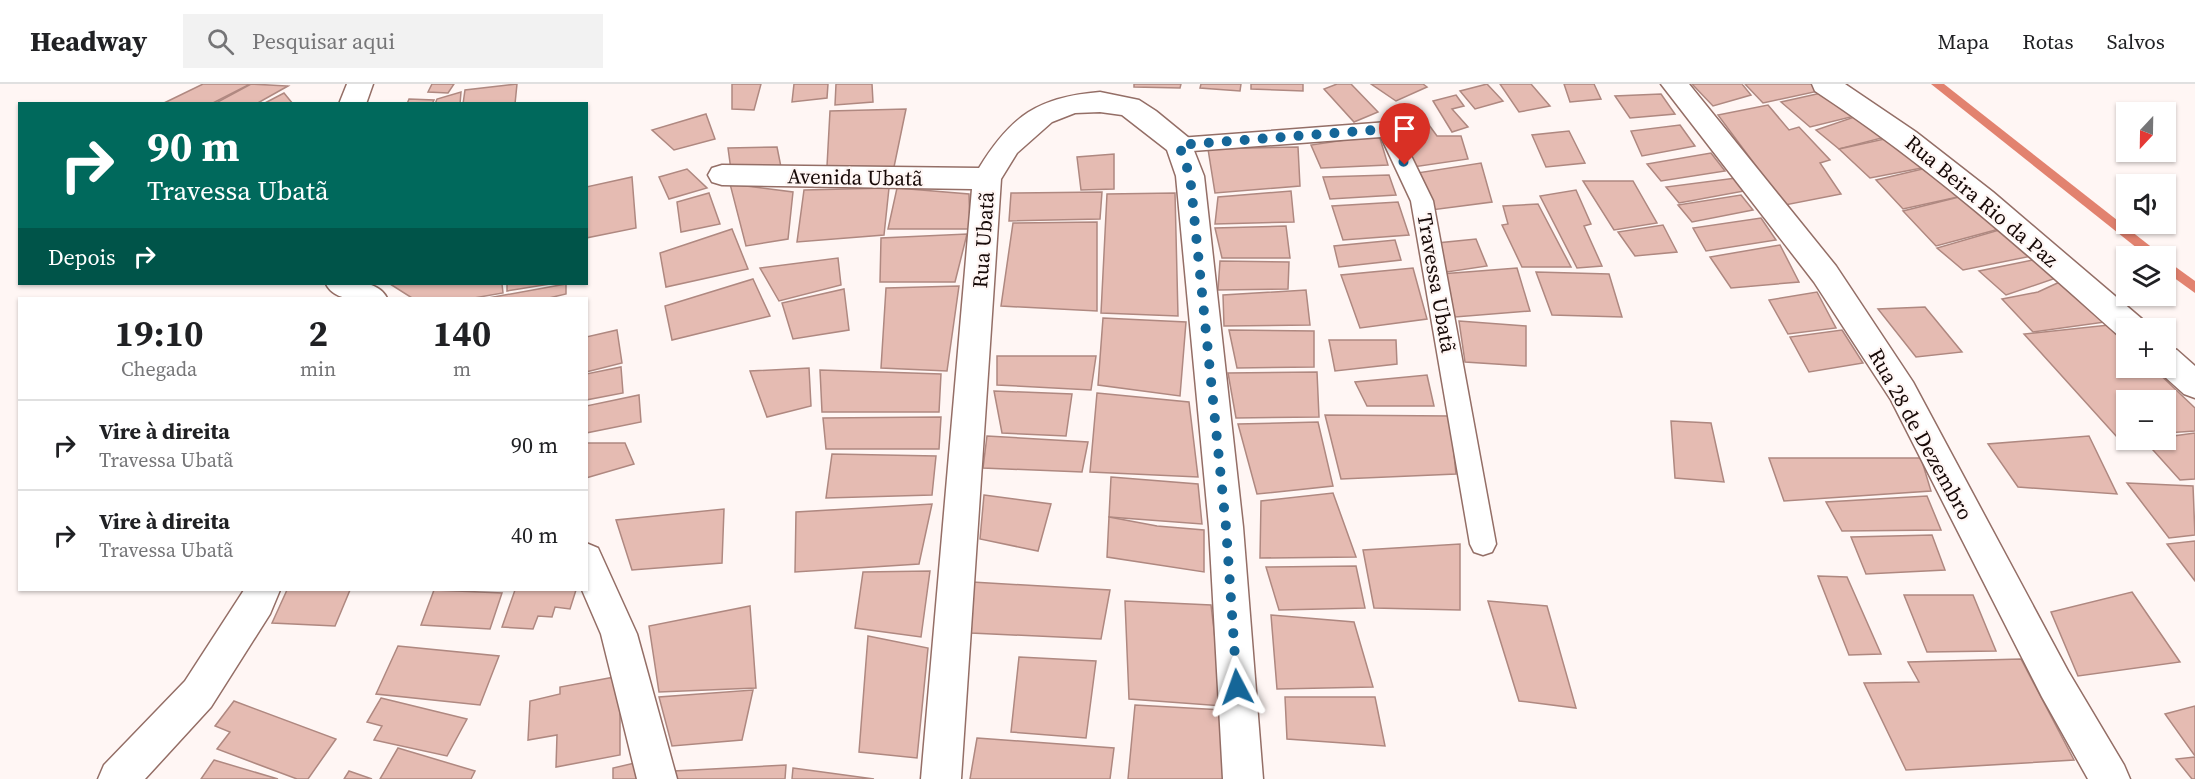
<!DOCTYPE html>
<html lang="pt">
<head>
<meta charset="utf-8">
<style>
	:root { --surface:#fff; --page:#f2f2f2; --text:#202124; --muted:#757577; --line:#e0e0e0 }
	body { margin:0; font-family:"Source Serif 4",serif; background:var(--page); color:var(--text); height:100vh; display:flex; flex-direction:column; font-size:22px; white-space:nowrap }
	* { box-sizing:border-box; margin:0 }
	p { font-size:20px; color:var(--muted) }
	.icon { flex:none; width:33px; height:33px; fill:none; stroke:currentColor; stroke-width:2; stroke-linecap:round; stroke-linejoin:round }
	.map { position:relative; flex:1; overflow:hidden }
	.details { position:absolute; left:18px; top:213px; width:570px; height:294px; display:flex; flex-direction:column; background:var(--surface); border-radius:0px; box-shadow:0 2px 4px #0004 }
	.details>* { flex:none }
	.guide { position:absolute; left:18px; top:18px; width:570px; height:183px; border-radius:0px; box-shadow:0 2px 4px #0004; background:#00695c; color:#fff; overflow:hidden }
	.needle { width:39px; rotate:202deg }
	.tools { position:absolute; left:2116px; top:18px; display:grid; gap:12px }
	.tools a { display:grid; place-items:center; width:60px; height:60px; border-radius:0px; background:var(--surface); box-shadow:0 2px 4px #0004; font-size:30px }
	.pin { position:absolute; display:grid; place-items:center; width:51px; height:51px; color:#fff; margin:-62px -26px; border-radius:50% 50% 50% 0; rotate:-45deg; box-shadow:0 0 6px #0007 }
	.pin .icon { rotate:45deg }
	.me { position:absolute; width:66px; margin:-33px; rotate:356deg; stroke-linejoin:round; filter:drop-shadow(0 0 4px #0008) }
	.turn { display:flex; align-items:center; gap:21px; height:126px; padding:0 30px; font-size:27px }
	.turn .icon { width:78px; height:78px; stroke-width:2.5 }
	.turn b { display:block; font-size:42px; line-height:51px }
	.then { display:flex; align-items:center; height:57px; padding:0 30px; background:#0003; gap:12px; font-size:22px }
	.eta { display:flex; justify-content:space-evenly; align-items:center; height:102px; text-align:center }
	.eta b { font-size:36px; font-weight:700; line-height:42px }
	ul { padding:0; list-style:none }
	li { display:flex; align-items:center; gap:18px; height:90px; padding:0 30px; border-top:2px solid var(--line) }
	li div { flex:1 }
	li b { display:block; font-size:22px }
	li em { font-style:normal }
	header { display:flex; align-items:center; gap:36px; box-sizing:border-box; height:84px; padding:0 30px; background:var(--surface); border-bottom:2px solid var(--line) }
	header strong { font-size:28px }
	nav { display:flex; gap:33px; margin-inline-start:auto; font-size:21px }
	.search { width:420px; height:54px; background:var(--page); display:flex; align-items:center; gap:15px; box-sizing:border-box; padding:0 21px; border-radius:0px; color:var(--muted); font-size:22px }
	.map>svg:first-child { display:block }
</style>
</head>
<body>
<header>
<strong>Headway</strong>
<div class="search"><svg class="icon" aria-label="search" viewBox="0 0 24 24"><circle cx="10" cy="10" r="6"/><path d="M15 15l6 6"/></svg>Pesquisar aqui</div>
<nav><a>Mapa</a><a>Rotas</a><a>Salvos</a></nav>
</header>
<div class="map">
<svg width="2195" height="695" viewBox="0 0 2195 695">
	<rect width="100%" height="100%" fill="#fff6f4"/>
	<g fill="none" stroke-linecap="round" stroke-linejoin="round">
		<g fill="#e2826f" fill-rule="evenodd">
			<path d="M1931 0H1944L2159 169 2161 172H2147Z"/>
			<path d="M2166 176 2195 197V209L2166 188Z"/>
		</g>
	</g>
	<g fill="#e5bbb2" stroke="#af8880" stroke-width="1.5">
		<path d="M203 0H250L211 20 164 19Z"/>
		<path d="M251 0 288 2 256 20H214Z"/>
		<path d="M432 0H454L448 9 428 8Z"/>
		<path d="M517 0 515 20H463L465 6Z"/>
		<path d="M732 0H761L754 26 732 25Z"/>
		<path d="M794 0H828L827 14 792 18Z"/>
		<path d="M836 0H872L873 18 835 21Z"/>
		<path d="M1134 0H1181L1180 4 1134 3Z"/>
		<path d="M1201 0H1241L1240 7 1200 4Z"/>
		<path d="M1251 0H1303V7L1251 5Z"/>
		<path d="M1337 0H1351L1378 28 1354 38 1324 5Z"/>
		<path d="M1371 0H1423L1427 3 1396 17Z"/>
		<path d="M1487 0 1503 17 1475 25 1460 7Z"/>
		<path d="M1500 0H1531L1550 22 1519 28Z"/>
		<path d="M1564 0H1594L1601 15 1570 18Z"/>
		<path d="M1692 0H1742L1751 11 1713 22Z"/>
		<path d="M1745 0H1819L1828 5 1763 19Z"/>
		<path d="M1830 7 1863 30 1810 43 1781 18Z"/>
		<path d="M461 8 460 20H435L437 15Z"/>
		<path d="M284 9 293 20H263Z"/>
		<path d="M1661 10 1675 30 1630 34 1615 12Z"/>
		<path d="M1456 11 1464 22 1452 25 1468 43 1452 48 1433 17Z"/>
		<path d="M409 15 434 16 432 20H407Z"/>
		<path d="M1768 21 1789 46 1799 43 1830 76 1820 79 1841 110 1785 121 1718 31Z"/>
		<path d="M906 25 894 83 827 82 830 27Z"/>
		<path d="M1866 29 1897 50 1839 65 1816 46Z"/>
		<path d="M706 30 715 55 674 66 652 46Z"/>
		<path d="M1421 30 1437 52H1461L1468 75 1413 83 1385 35Z"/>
		<path d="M1680 41 1695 62 1642 72 1631 47Z"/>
		<path d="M1569 47 1585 79 1546 83 1532 51Z"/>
		<path d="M1379 51 1388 81 1321 84 1311 61Z"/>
		<path d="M1898 52 1932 82 1870 94 1839 65Z"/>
		<path d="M777 63 782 88 731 86 728 64Z"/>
		<path d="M1298 63 1300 102 1215 109 1208 65Z"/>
		<path d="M1711 69 1725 87 1661 97 1647 80Z"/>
		<path d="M1114 70V105L1081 106 1077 73Z"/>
		<path d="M1481 79 1492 118 1431 126 1417 89Z"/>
		<path d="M1935 82 1967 111 1903 125 1876 96Z"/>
		<path d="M687 85 707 104 669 115 659 93Z"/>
		<path d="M1389 91 1396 111 1330 115 1323 93Z"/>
		<path d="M632 93 636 144 586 154V103Z"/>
		<path d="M1736 94 1744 107 1679 119 1666 103Z"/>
		<path d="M1583 97H1633L1657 139 1614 146Z"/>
		<path d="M730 100 793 108 788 155 746 162Z"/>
		<path d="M889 104 884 151 797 158 804 106Z"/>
		<path d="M897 104 969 110 970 145H888Z"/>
		<path d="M1576 106 1591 140 1584 142 1602 182 1577 184 1540 112Z"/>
		<path d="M1291 107 1294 138 1215 140 1218 113Z"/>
		<path d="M1102 108 1100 135 1009 137 1011 109Z"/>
		<path d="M709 109 720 140 681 148 677 118Z"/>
		<path d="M1175 109 1178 232 1101 229 1107 110Z"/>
		<path d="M1971 110 2003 144 1936 162 1903 127Z"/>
		<path d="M1741 111 1753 126 1692 138 1678 121Z"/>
		<path d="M1398 118 1409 151 1343 156 1332 122Z"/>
		<path d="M1538 120 1571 183H1522L1502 141 1508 140 1503 122Z"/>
		<path d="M1761 134 1776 156 1706 167 1693 144Z"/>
		<path d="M1097 138V227L1001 222 1013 139Z"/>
		<path d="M1663 141 1677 168 1635 172 1618 148Z"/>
		<path d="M1286 142 1290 174H1222L1215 144Z"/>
		<path d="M2006 144 2037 171 1963 186 1937 164Z"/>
		<path d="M732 145 748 185 666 203 660 169Z"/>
		<path d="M967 150 955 198H880L881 154Z"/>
		<path d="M1476 155 1487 182 1447 188 1437 159Z"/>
		<path d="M1395 156 1401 176 1339 183 1334 162Z"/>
		<path d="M1780 161 1799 198 1731 204 1710 173Z"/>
		<path d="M838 174 841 201 779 217 760 184Z"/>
		<path d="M2038 175 2059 193 2006 211 1979 187Z"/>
		<path d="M1220 177 1289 178 1288 205 1218 206Z"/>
		<path d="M1413 184 1427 235 1360 244 1341 191Z"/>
		<path d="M1517 184 1530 227 1455 233 1441 190Z"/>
		<path d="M1536 188 1609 190 1622 233 1552 231Z"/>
		<path d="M753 195 770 232 672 256 665 222Z"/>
		<path d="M2064 196 2105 238 2033 248 2002 215 2038 208Z"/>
		<path d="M390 200H502L503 209 474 214H412Z"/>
		<path d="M507 200H550L507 207Z"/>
		<path d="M566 200V210L549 214H488Z"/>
		<path d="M959 202 947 287 881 284 886 204Z"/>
		<path d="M844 205 849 246 793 255 782 219Z"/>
		<path d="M1306 206 1310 241 1224 242 1223 211Z"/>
		<path d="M1817 208 1836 244 1788 250 1769 216Z"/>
		<path d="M1925 223 1962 268 1916 273 1878 225Z"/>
		<path d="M1103 234 1186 238 1180 312 1098 301Z"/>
		<path d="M1459 237 1526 242V282L1465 278Z"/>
		<path d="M2109 241 2127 258V284H2153L2195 324V347L2166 349V316H2127V352L2117 353 2024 250Z"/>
		<path d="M617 246 622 279 586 288V253Z"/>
		<path d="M1229 246 1314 247V283L1237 284Z"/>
		<path d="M1842 246 1863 279 1809 288 1790 253Z"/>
		<path d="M1329 256H1396L1397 280 1335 287Z"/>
		<path d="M997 272H1096L1091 306 997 301Z"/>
		<path d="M621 283 623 309 586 316V290Z"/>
		<path d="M809 284 811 322 767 333 750 287Z"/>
		<path d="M820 286 941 290 939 328H822Z"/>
		<path d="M1317 288 1319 333 1236 334 1228 289Z"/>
		<path d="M1427 291 1434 322H1367L1355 298Z"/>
		<path d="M994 307 1072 310 1066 352 1002 349Z"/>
		<path d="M1097 309 1189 318 1198 393 1090 388Z"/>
		<path d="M639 311 641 338 586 349V322Z"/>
		<path d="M1325 331 1450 332 1456 390 1341 395Z"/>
		<path d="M941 333 939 365H826L823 334Z"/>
		<path d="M1671 337 1711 339 1724 398 1675 394Z"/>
		<path d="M1318 338 1333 402 1257 410 1238 340Z"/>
		<path d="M2195 349V395L2180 396 2144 356H2166V353Z"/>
		<path d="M987 352 1088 358 1082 388 983 384Z"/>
		<path d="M2089 352 2117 410 2018 403 1988 360Z"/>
		<path d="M586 359H625L634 380 586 394Z"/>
		<path d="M832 370 936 372 932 411 826 414Z"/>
		<path d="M1769 374H1921L1931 407 1784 417Z"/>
		<path d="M1111 393 1198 400 1202 440 1109 433Z"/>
		<path d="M2127 399 2193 402 2195 451 2169 454Z"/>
		<path d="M1333 409 1356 473 1260 474 1261 417Z"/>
		<path d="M984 411 1051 420 1038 467 980 455Z"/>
		<path d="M1927 412 1941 446 1842 447 1826 418Z"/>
		<path d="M932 420 919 480 795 488 796 428Z"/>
		<path d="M724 425 722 479 632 486 616 436Z"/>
		<path d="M1109 433 1157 442 1204 446V488L1107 473Z"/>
		<path d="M1932 451 1945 486 1866 490 1851 453Z"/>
		<path d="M2195 457V497L2167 460Z"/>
		<path d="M1460 460V526L1374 524 1363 466Z"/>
		<path d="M1356 482 1365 524 1279 526 1266 483Z"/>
		<path d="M930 487 921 553 855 544 863 488Z"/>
		<path d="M1818 492 1847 493 1881 570 1849 571Z"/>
		<path d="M972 498 1110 506 1101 555 971 549Z"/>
		<path d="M287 506H350L335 542 272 539Z"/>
		<path d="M434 506 502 509 490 545 421 541Z"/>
		<path d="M515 506H576L570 525 555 523 552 533 538 532 533 545 502 543Z"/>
		<path d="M2132 508 2180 578 2078 592 2051 528Z"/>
		<path d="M1904 511H1973L1996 567 1927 568Z"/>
		<path d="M1125 517 1211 521 1223 622 1129 615Z"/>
		<path d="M1488 517 1547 522 1576 624 1519 617Z"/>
		<path d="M750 522 756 604 659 608 649 542Z"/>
		<path d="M1271 531 1354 538 1373 603 1277 605Z"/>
		<path d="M868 552 928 564 917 674 859 668Z"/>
		<path d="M398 562 499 572 480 621 376 610Z"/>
		<path d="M1019 573 1096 577 1086 654 1011 648Z"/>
		<path d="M2021 575 2074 676 1906 686 1864 599 1919 598 1908 578Z"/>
		<path d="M620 592V671L556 683 557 651 528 656 530 617 560 610V603Z"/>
		<path d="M753 606 742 656 672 662 659 613Z"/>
		<path d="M1285 613H1375L1385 662 1287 655Z"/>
		<path d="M381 614 467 635 447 672 374 656 382 642 367 638Z"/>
		<path d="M234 617 336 655 308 695H297L217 665 230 648 215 642Z"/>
		<path d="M1135 621 1223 626V695H1128Z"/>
		<path d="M2195 622V672L2165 630Z"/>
		<path d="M977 654 1114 664 1110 695H970Z"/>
		<path d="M398 664 475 687 471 695H380Z"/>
		<path d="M2195 673V695H2192L2176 675Z"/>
		<path d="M214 676 278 695H201Z"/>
		<path d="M639 678V695H613V684Z"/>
		<path d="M786 681 785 695H675L674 687Z"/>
		<path d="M793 684 874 695H792Z"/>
		<path d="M349 687 372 695H344Z"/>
	</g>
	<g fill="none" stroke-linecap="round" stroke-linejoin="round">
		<g stroke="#946e66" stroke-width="3">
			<path id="service" d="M1388 38 1395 40 1398 45 1433 117 1496 460 1492 468 1483 471 1474 468 1470 460 1411 117 1381 53 1179 68 1172 66 1169 61 1172 56 1179 54Z"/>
		</g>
		<g stroke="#946e66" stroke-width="3">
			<g id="minor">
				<path d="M347 0H373L366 20H339Z"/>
				<path d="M1661 0H1689L1836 182 1913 298 2068 587 2124 681 2130 695H2088L2042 613 1891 316 1814 198Z"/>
				<path d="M1812 0H1845L1916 48 1993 108 2142 235 2146 244H2127V255L2120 253C2022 165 1925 79 1815 7Z"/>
				<path d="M1100 8 1139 16 1156 27 1189 54 1204 92 1243 443 1263 695H1223L1209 443 1176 92 1167 66 1122 31 1100 28 1075 29 1052 38 1017 69 1001 95 961 695H921L972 105 722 101 712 98 708 91 712 84 722 81 979 84C1011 32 1038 13 1100 8Z"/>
				<path d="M326 200C345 198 377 194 387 214 368 216 336 220 326 200Z"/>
				<path d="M2166 262 2177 266 2195 282V314L2184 310 2155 284H2166Z"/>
				<path d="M586 459 598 464 637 550 677 695H637L601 550 582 506H586Z"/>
				<path d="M244 506H280L270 530 211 623 145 695H98L104 681 185 597Z"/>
			</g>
		</g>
		<use href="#service" fill="#fff" fill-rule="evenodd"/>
		<use href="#minor" fill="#fff" fill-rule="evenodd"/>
	</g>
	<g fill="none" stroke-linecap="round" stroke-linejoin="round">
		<path stroke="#156698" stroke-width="10" stroke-dasharray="0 18" d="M1237 603 1226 443 1190 92 1179 61 1388 45 1405 81"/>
	</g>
	<g text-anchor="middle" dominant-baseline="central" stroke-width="4.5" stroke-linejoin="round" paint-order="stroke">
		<g font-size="21" fill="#150806" stroke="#fff6f4">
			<text transform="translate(855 93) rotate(1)">Avenida Ubatã</text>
			<text transform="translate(1982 117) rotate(40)">Rua Beira Rio da Paz</text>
			<text transform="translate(983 156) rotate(-86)">Rua Ubatã</text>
			<text transform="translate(1437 199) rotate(80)">Travessa Ubatã</text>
			<text transform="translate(1921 350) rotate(61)">Rua 28 de Dezembro</text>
		</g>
	</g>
</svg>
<div class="tools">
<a><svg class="needle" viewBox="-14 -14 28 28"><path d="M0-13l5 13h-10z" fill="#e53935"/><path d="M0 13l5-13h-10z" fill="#757577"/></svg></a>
<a><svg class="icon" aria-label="sound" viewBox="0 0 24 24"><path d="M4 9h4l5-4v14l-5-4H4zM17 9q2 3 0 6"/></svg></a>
<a><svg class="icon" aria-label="layers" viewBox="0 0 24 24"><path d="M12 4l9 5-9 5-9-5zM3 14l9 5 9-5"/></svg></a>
<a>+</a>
<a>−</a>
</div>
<div class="pin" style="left:1405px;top:81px;background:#d93025"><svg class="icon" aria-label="arrive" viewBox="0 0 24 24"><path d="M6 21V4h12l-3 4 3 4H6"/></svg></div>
<svg class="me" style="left:1237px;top:603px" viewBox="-20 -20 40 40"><path d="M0-17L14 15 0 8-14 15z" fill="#156698" stroke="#fff" stroke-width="4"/></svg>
<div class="guide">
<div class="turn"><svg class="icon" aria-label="right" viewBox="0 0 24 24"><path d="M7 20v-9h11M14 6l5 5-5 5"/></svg><div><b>90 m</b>Travessa Ubatã</div></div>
<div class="then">Depois<svg class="icon" aria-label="right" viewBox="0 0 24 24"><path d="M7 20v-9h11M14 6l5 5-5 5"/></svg></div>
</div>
<section class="details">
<div class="eta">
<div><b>19:10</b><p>Chegada</p></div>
<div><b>2</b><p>min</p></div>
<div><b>140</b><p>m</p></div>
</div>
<ul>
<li><svg class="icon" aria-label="right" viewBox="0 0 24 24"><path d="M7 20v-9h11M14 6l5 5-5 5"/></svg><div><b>Vire à direita</b><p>Travessa Ubatã</p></div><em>90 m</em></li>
<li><svg class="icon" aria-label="right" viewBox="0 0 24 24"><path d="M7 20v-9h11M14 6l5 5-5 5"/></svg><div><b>Vire à direita</b><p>Travessa Ubatã</p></div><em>40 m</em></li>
</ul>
</section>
</div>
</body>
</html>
